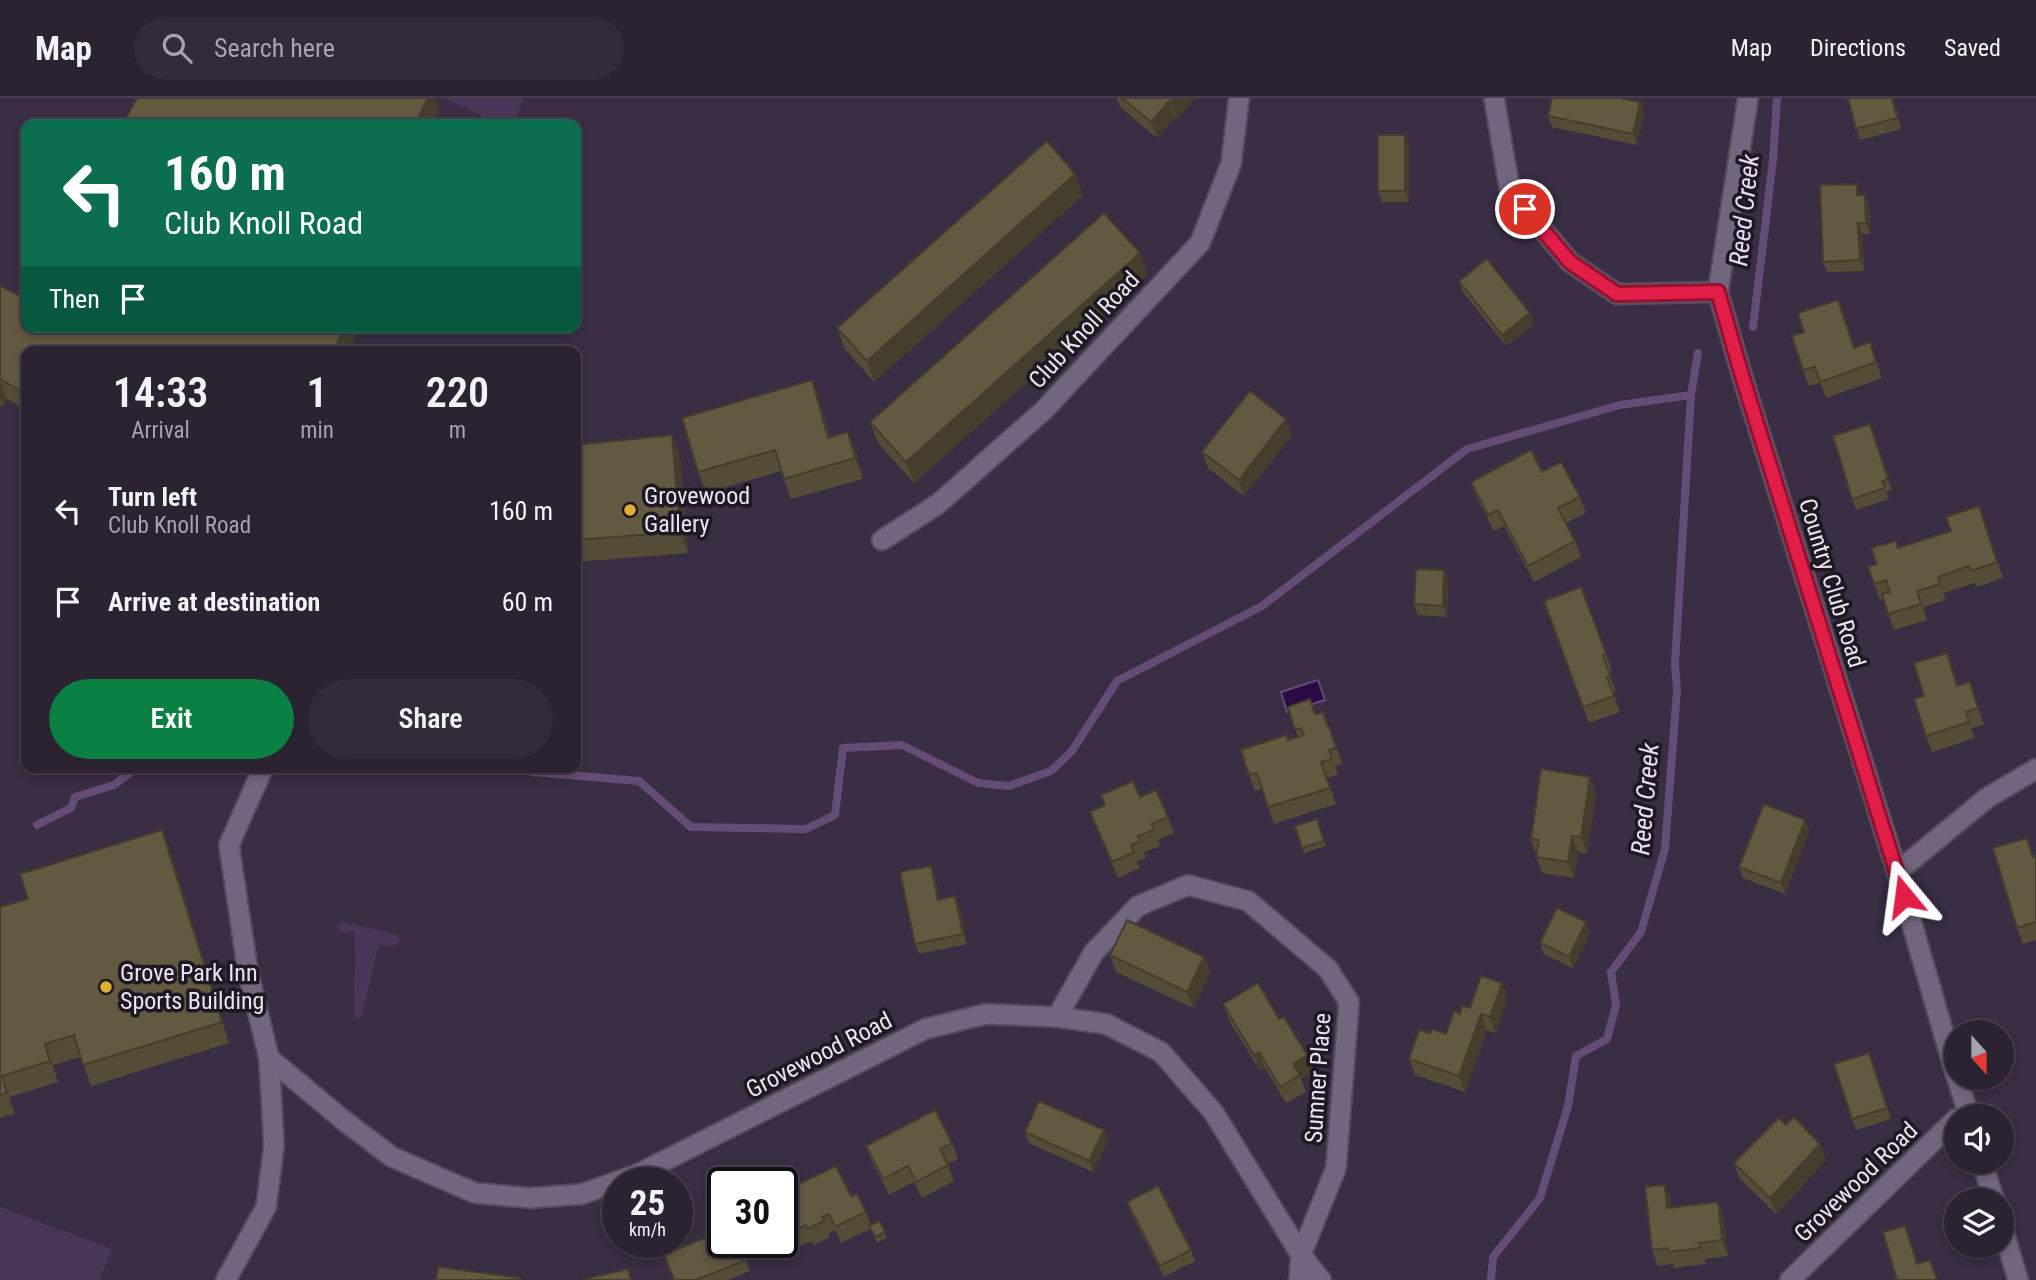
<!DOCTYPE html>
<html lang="en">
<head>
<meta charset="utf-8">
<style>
	:root { --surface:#2b2232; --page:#332a3a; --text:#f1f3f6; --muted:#a6a4ac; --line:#473f4d; --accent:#0b8043 }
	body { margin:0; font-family:"Roboto Condensed",sans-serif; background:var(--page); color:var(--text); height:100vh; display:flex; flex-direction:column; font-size:26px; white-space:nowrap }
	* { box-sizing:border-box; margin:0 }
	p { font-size:23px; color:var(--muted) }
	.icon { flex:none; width:38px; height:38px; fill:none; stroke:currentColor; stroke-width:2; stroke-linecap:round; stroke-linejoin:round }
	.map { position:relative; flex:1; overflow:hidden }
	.side { position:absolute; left:21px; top:248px; width:560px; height:427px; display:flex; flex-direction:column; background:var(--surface); border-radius:14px; box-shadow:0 4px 10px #0003,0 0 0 2px var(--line) }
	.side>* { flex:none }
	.guide { position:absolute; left:21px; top:21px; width:560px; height:214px; border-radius:14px; box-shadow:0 4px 10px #0003,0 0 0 2px var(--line); background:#0b6e4f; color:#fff; overflow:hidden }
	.needle { width:46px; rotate:159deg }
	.buttons { position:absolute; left:1944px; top:922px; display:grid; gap:14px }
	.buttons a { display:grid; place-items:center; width:70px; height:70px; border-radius:50%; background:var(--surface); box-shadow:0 4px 10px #0003,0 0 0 2px var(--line); font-size:35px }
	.speed { position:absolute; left:602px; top:1069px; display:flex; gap:14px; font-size:35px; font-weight:700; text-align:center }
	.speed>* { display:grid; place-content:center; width:91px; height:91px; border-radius:50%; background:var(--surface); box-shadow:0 4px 10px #0003,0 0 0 2px var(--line); line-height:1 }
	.speed small { font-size:18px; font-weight:400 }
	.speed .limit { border:4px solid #111; border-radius:10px; background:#fff; color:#111 }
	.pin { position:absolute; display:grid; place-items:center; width:60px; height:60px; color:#fff; margin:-30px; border:4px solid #fff; border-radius:50%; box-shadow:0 2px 7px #0007 }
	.me { position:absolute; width:77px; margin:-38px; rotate:344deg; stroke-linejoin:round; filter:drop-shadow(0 0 5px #0008) }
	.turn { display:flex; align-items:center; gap:24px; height:147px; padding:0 28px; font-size:32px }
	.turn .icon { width:91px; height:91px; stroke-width:2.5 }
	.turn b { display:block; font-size:49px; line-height:60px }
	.then { display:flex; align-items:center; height:66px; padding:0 28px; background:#0003; gap:14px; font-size:26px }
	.eta { display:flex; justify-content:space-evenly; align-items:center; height:119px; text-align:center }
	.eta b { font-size:42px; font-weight:600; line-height:49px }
	.primary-button { display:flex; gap:14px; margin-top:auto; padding:14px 28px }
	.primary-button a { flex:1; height:80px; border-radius:42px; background:var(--accent); color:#fff; font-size:28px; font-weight:600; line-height:80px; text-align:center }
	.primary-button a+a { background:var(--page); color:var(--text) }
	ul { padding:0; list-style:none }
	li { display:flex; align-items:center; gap:21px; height:91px; padding:0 28px }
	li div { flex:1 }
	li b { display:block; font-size:26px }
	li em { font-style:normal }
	header { display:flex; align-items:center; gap:42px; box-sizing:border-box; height:98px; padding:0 35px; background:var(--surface); border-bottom:2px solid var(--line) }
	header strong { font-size:33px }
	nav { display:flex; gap:38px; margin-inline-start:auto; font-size:24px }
	.search { width:490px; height:63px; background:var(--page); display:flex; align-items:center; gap:18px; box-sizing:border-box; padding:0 24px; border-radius:38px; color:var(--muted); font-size:26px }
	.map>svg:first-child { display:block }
</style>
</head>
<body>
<header>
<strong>Map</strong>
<div class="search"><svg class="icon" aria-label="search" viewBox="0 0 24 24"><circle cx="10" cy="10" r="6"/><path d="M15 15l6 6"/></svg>Search here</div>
<nav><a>Map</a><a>Directions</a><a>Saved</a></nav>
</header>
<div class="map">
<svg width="2036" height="1182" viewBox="0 0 2036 1182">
	<rect width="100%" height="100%" fill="#392e43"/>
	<g fill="#493659">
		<path d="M444 0H523L514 26H498Z"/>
		<path d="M344 824 398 837 400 843 392 849 378 847 362 917 356 921 354 918 355 833 340 834 337 826Z"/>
		<path d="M0 1109 112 1151 100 1182H0Z"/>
	</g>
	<path fill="#2c0b42" stroke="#654c76" stroke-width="2" d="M1318 582 1325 602 1287 614 1281 594Z"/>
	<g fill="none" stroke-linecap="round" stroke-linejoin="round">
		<g stroke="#654c76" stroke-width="8">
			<path d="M1753 229 1773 62 1777 0"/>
			<path d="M525 670 533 674 639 683 691 729 806 731 835 717 843 650 902 647 978 685 1009 688 1051 673 1072 653 1117 583 1262 508 1467 351 1620 307 1691 297"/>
			<path d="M37 727 71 710 75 699 114 687 136 670"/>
			<path d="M1491 1182 1493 1159 1540 1100 1568 1008 1576 958 1607 941 1616 907 1611 874 1641 834 1665 751 1677 592 1675 566 1691 297 1698 255"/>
		</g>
		<g stroke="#554b5d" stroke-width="23">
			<g id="minor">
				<path d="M1494 0 1510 93 1570 164 1617 196 1718 194"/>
				<path d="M1748 0 1718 194 1743 281 1897 774 1956 978"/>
				<path d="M882 442 938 406 1044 312 1200 145 1231 66 1239 0"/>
				<path d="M1897 774 1987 700 2036 671"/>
				<path d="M1057 919 1094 854 1138 808 1188 787 1248 803 1328 871 1349 904 1336 1070 1301 1157 1299 1182"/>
				<path d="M269 960 342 1021 392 1059 475 1095 531 1100 582 1096 638 1076 925 931 986 916 1057 919 1106 926 1161 954 1214 1015 1301 1157 1321 1182"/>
				<path d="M1957 980 1969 1018"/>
				<path d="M1982 1064 1994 1102"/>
				<path d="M2002 1128 2018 1182"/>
				<path d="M226 1182 266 1109 274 1048 269 960 248 874 229 747 263 670"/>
				<path d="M1790 1182 1956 1021"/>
			</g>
		</g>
		<use href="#minor" stroke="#72667e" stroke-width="19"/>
	</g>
	<g fill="#554c37">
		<path d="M1117 0H1195L1177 21 1175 19 1157 40 1120 9Z"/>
		<path d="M1848 0H1893L1901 31 1860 42Z"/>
		<path d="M1640 4 1644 15 1637 47 1552 29 1548 18Z"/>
		<path d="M1405 37 1409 48V104H1382L1378 93Z"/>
		<path d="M1075 76 1083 97 874 284 845 251 837 230Z"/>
		<path d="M1861 97H1865L1869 108 1870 136H1862L1864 173 1827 174 1823 164Z"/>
		<path d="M1140 155 1148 176 914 385 878 345 870 324Z"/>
		<path d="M1459 183 1530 215 1534 226 1506 248 1463 194Z"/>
		<path d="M0 188 26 229H358L349 254H26V312L7 301 3 308 0 307Z"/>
		<path d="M1844 218 1854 249 1870 244 1882 280 1826 300 1821 285 1809 288 1803 272Z"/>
		<path d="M819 303 830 339 856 355 863 381 791 401 781 373 706 395 698 374Z"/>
		<path d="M1870 326 1892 392 1886 394 1889 401 1856 412 1852 401Z"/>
		<path d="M1292 337 1244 398 1208 370 1202 354Z"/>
		<path d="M576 347 680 358 688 455 576 464Z"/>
		<path d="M1542 374 1580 399 1586 415 1566 425 1575 443 1581 459 1534 484 1504 428 1494 433 1477 400 1471 384Z"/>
		<path d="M1979 408 2003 480 1977 489 1975 485 1943 495 1946 502 1923 509 1927 522 1894 532 1883 501 1880 502 1868 469 1877 466 1898 450 1951 433Z"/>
		<path d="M1444 472 1448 483 1447 519 1418 517 1414 506Z"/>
		<path d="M1581 489 1612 572 1609 574 1616 594 1613 595 1620 614 1589 625 1544 503Z"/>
		<path d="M1952 571 1958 588 1970 584 1984 627 1971 630 1975 640 1932 654 1926 638 1924 598Z"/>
		<path d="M1310 601 1315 616 1323 614 1335 644 1342 666 1335 668 1338 677 1327 680 1336 706 1274 726 1262 691 1255 693 1249 677 1288 642 1298 639 1288 609Z"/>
		<path d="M1590 679 1596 695 1587 756 1578 754 1574 780 1542 775 1531 741Z"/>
		<path d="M1101 697 1140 699 1168 719 1174 735 1158 742 1160 748 1144 754 1146 760 1137 763 1140 770 1118 780 1090 714 1105 707Z"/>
		<path d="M1317 721 1326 748 1304 755 1295 728Z"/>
		<path d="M1805 722 1809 733 1785 796 1743 780 1739 769Z"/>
		<path d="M162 732 170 753 229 945 91 988 81 959 53 967 58 984 9 999 15 1016 0 1020V809L28 801Z"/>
		<path d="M2036 758V842L2023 846 2017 830 2034 759Z"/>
		<path d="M931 768 935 779 939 802 959 809 967 846 919 856 915 846Z"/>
		<path d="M1586 824 1590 835 1573 870 1544 856 1540 845Z"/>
		<path d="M1110 857 1204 859 1210 875 1193 910 1116 874Z"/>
		<path d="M1502 885 1507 901 1495 935 1487 932 1465 994 1415 977 1409 961 1430 935 1446 936 1470 910Z"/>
		<path d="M1223 906 1279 921 1307 957 1313 974 1301 981 1306 994 1286 1005 1265 970 1260 973 1229 922Z"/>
		<path d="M1869 955 1891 1021 1856 1032 1834 966Z"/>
		<path d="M1786 1027 1820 1046 1826 1062 1776 1116 1740 1081 1734 1065Z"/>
		<path d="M1104 1032 1108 1043 1093 1074 1029 1045 1025 1034Z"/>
		<path d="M952 1045 958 1061 948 1066 954 1083 922 1100 914 1084 889 1097 872 1064 866 1048Z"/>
		<path d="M782 1094 851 1098 866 1114 871 1127 885 1134 887 1140 877 1145 870 1131 841 1145 835 1132 829 1135 830 1139 814 1147 812 1143 801 1148 799 1144 779 1154 774 1144H782Z"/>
		<path d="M1671 1103V1109L1718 1104 1723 1120 1728 1158 1705 1161 1706 1166 1674 1170 1673 1166 1658 1168 1652 1152Z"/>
		<path d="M1127 1104 1191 1152 1195 1163 1164 1179 1131 1115Z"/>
		<path d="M739 1144 750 1173 728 1182H674Z"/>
	</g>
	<g fill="#453e2d">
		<path d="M428 0H435L440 13 433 26H415Z"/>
		<path d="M1175 0H1195L1177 21 1171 5Z"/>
		<path d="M1169 3 1175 19 1157 40 1151 24Z"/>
		<path d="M1640 4 1644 15 1637 47 1633 36Z"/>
		<path d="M1405 37 1409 48V104L1405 93Z"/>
		<path d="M1075 76 1083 97 874 284 867 263Z"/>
		<path d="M1865 97 1869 108 1870 136 1866 125Z"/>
		<path d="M1858 125 1862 136 1864 173 1860 162Z"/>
		<path d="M1140 155 1148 176 914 385 906 364Z"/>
		<path d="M1530 215 1534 226 1506 248 1502 237Z"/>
		<path d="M343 229H358L349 254H334Z"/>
		<path d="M0 282 7 301 3 308 0 301Z"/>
		<path d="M812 282 819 303 836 361 828 340Z"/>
		<path d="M1286 321 1292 337 1244 398 1239 382Z"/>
		<path d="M848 334 856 355 863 381 855 360Z"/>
		<path d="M672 337 680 358 688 455 680 434Z"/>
		<path d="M1444 472 1448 483 1447 519 1443 508Z"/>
		<path d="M1590 679 1596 695 1587 756 1581 739Z"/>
		<path d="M1805 722 1809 733 1785 796 1781 785Z"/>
		<path d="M162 732 170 753 229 945 222 924Z"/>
		<path d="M1572 738 1578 754 1574 780 1568 764Z"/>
		<path d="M931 768 935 779 942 813 938 802Z"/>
		<path d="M955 798 959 809 967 846 963 836Z"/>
		<path d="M1586 824 1590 835 1573 870 1569 859Z"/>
		<path d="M1204 859 1210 875 1193 910 1187 894Z"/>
		<path d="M1502 885 1507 901 1495 935 1490 919Z"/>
		<path d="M1481 916 1487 932 1465 994 1459 978Z"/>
		<path d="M45 946 53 967 58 984 50 963Z"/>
		<path d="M1259 954 1265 970 1260 973 1254 957Z"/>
		<path d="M1307 957 1313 974 1301 981 1293 966Z"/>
		<path d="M1104 1032 1108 1043 1093 1074 1089 1063Z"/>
		<path d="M1820 1046 1826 1062 1776 1116 1770 1100Z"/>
		<path d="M1665 1087 1671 1103 1673 1126 1667 1110Z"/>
		<path d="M1718 1104 1723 1120 1728 1158 1722 1142Z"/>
	</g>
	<g fill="#635840" stroke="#453e2d" stroke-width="2">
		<path d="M137 0H428L415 26H123Z"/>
		<path d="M1122 0H1175L1171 5 1169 3 1151 24Z"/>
		<path d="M1552 0H1620L1640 4 1633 36 1548 18Z"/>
		<path d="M1848 0H1892L1897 20 1856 31Z"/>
		<rect x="1378" y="37" width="27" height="56"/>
		<path d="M1047 43 1075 76 867 263 837 230Z"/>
		<path d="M1857 86V97H1865L1866 125H1858L1860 162 1823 164 1820 87Z"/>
		<path d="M1104 115 1140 155 906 364 870 324Z"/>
		<path d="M1487 161 1530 215 1502 237 1459 183Z"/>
		<path d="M0 188 26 201V229H343L334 254H26V296L0 281Z"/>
		<path d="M1838 202 1854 250 1870 244 1876 264 1820 284 1815 269 1803 272 1792 238 1804 234 1798 215Z"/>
		<path d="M812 282 828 340 848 334 855 360 784 381 775 352 698 374 682 320Z"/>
		<path d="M1250 293 1286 321 1239 382 1202 354Z"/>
		<path d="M1870 326 1888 381 1882 383 1885 390 1852 401 1833 338Z"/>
		<path d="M672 337 680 434 576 442V347Z"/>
		<path d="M1531 352 1542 374 1561 364 1580 399 1558 410 1575 443 1528 468 1498 412 1488 417 1471 384Z"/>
		<path d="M1979 408 1997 464 1971 473 1969 468 1938 479 1940 486 1917 493 1921 506 1888 516 1882 496 1890 494 1886 482 1874 486 1868 469 1877 466 1871 450 1896 443 1898 450 1951 433 1946 419Z"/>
		<path d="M1416 471 1444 472 1443 508 1414 506Z"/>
		<path d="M1581 489 1606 556 1603 557 1610 577 1607 579 1614 598 1583 609 1544 503Z"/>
		<path d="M1947 555 1957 588 1970 584 1978 610 1966 614 1969 624 1926 638 1914 601 1924 598 1914 565Z"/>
		<path d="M1310 601 1315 616 1323 614 1327 628H1329L1336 650 1329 652 1332 661 1321 664 1330 690 1268 709 1257 675 1249 677 1241 652 1286 637 1288 642 1304 637 1301 630 1295 632 1288 609Z"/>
		<path d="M1541 671 1590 679 1581 739 1572 738 1568 764 1536 759 1539 742 1531 741Z"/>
		<path d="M1133 683 1140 699 1156 692 1168 719 1152 726 1154 732 1138 738 1140 743 1131 747 1134 754 1112 764 1090 714 1105 707 1101 697Z"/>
		<path d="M1764 706 1805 722 1781 785 1739 769Z"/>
		<path d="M1317 721 1324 743 1302 750 1295 728Z"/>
		<path d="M162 732 222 924 83 967 74 937 45 946 50 963 2 978 7 995 0 997V809L28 801 20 776Z"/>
		<path d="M2027 740 2033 759 2036 758V824L2017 830 1993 750Z"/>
		<path d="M931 768 938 802 955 798 963 836 915 846 900 774Z"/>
		<path d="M1557 810 1586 824 1569 859 1540 845Z"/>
		<path d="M1127 822 1204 859 1187 894 1110 857Z"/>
		<path d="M1481 878 1502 885 1490 919 1481 916 1459 978 1409 961 1419 932 1430 935 1432 931 1446 936 1454 913 1460 916 1462 908 1470 910Z"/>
		<path d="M1258 885 1279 921 1284 919 1307 957 1293 966 1300 977 1280 989 1259 954 1254 957 1223 906Z"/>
		<path d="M1869 955 1887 1010 1852 1021 1834 966Z"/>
		<path d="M1039 1003 1104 1032 1089 1063 1025 1034Z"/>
		<path d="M935 1012 952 1045 940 1051 948 1067 916 1084 908 1068 883 1081 866 1048Z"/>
		<path d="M1794 1019 1820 1046 1770 1100 1734 1065 1779 1020 1786 1027Z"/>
		<path d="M836 1068 851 1098 857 1096 866 1114 835 1129 829 1116 822 1119 824 1123 808 1131 806 1127 795 1132 794 1128 782 1133V1094Z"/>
		<path d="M1665 1087 1667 1110 1718 1104 1722 1142 1699 1145 1700 1150 1669 1154 1668 1150 1652 1152 1645 1089Z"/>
		<path d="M1158 1088 1191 1152 1160 1168 1127 1104Z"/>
		<path d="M879 1123 885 1134 875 1139 869 1128Z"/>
		<path d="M1905 1128 1917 1166 1930 1162 1937 1182H1897L1883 1134Z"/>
		<path d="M723 1133V1144H739L746 1162 696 1182H674L664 1156Z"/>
		<path d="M438 1169 521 1180 520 1182H436Z"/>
		<path d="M628 1171 631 1182H581Z"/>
	</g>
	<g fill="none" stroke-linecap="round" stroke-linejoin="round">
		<g stroke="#92132f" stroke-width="18">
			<path id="route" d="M1525 111 1570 164 1617 196 1718 194 1743 281 1904 798"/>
		</g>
		<use href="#route" stroke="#e11d48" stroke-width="12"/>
	</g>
	<g fill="#e1af34" stroke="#1d1822" stroke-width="2.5">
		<circle cx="630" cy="412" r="7"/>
		<circle cx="106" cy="889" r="7"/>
	</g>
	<g text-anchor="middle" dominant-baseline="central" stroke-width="7" stroke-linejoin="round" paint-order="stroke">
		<g font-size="24" fill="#eae3f1" stroke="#1d1822">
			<text transform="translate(1084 232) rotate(-47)">Club Knoll Road</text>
			<text transform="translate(1832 485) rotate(73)">Country Club Road</text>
			<text transform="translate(819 957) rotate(-27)">Grovewood Road</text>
			<text transform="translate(1318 980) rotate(-86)">Sumner Place</text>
			<text transform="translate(1856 1084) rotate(-44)">Grovewood Road</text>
		</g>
		<g font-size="24" fill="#eae3f1" stroke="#1d1822" text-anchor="start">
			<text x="644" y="398">Grovewood<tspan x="644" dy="28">Gallery</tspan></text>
			<text x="120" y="875">Grove Park Inn<tspan x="120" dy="28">Sports Building</tspan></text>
		</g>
		<g font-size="26" font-style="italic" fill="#ebd9fc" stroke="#1d1822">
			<text transform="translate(1744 112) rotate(-84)">Reed Creek</text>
			<text transform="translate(1645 701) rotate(-85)">Reed Creek</text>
		</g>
	</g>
</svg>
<div class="buttons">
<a><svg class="needle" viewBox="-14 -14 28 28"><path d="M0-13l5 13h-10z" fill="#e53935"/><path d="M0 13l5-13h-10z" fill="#a6a4ac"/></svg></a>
<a><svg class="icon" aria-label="sound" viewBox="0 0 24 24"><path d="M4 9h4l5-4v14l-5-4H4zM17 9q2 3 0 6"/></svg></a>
<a><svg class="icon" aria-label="layers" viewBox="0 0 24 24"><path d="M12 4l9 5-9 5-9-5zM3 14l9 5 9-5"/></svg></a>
</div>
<div class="speed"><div>25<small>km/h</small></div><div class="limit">30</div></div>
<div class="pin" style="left:1525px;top:111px;background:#d93025"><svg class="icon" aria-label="arrive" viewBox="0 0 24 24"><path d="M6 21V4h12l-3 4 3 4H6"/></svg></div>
<svg class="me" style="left:1904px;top:798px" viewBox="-20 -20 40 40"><path d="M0-17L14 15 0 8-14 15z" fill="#e11d48" stroke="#fff" stroke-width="4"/></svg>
<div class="guide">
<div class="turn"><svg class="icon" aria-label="left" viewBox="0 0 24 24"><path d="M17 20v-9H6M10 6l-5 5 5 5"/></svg><div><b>160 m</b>Club Knoll Road</div></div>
<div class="then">Then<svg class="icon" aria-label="arrive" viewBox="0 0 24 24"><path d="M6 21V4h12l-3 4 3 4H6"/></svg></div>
</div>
<section class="side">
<div class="eta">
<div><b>14:33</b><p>Arrival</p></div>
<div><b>1</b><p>min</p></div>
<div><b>220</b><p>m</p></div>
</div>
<ul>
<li><svg class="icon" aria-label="left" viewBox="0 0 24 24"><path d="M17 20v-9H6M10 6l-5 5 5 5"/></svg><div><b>Turn left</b><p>Club Knoll Road</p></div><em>160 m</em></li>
<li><svg class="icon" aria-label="arrive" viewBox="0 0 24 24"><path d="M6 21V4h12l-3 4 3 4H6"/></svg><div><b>Arrive at destination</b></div><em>60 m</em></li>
</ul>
<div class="primary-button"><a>Exit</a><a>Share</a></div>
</section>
</div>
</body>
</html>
